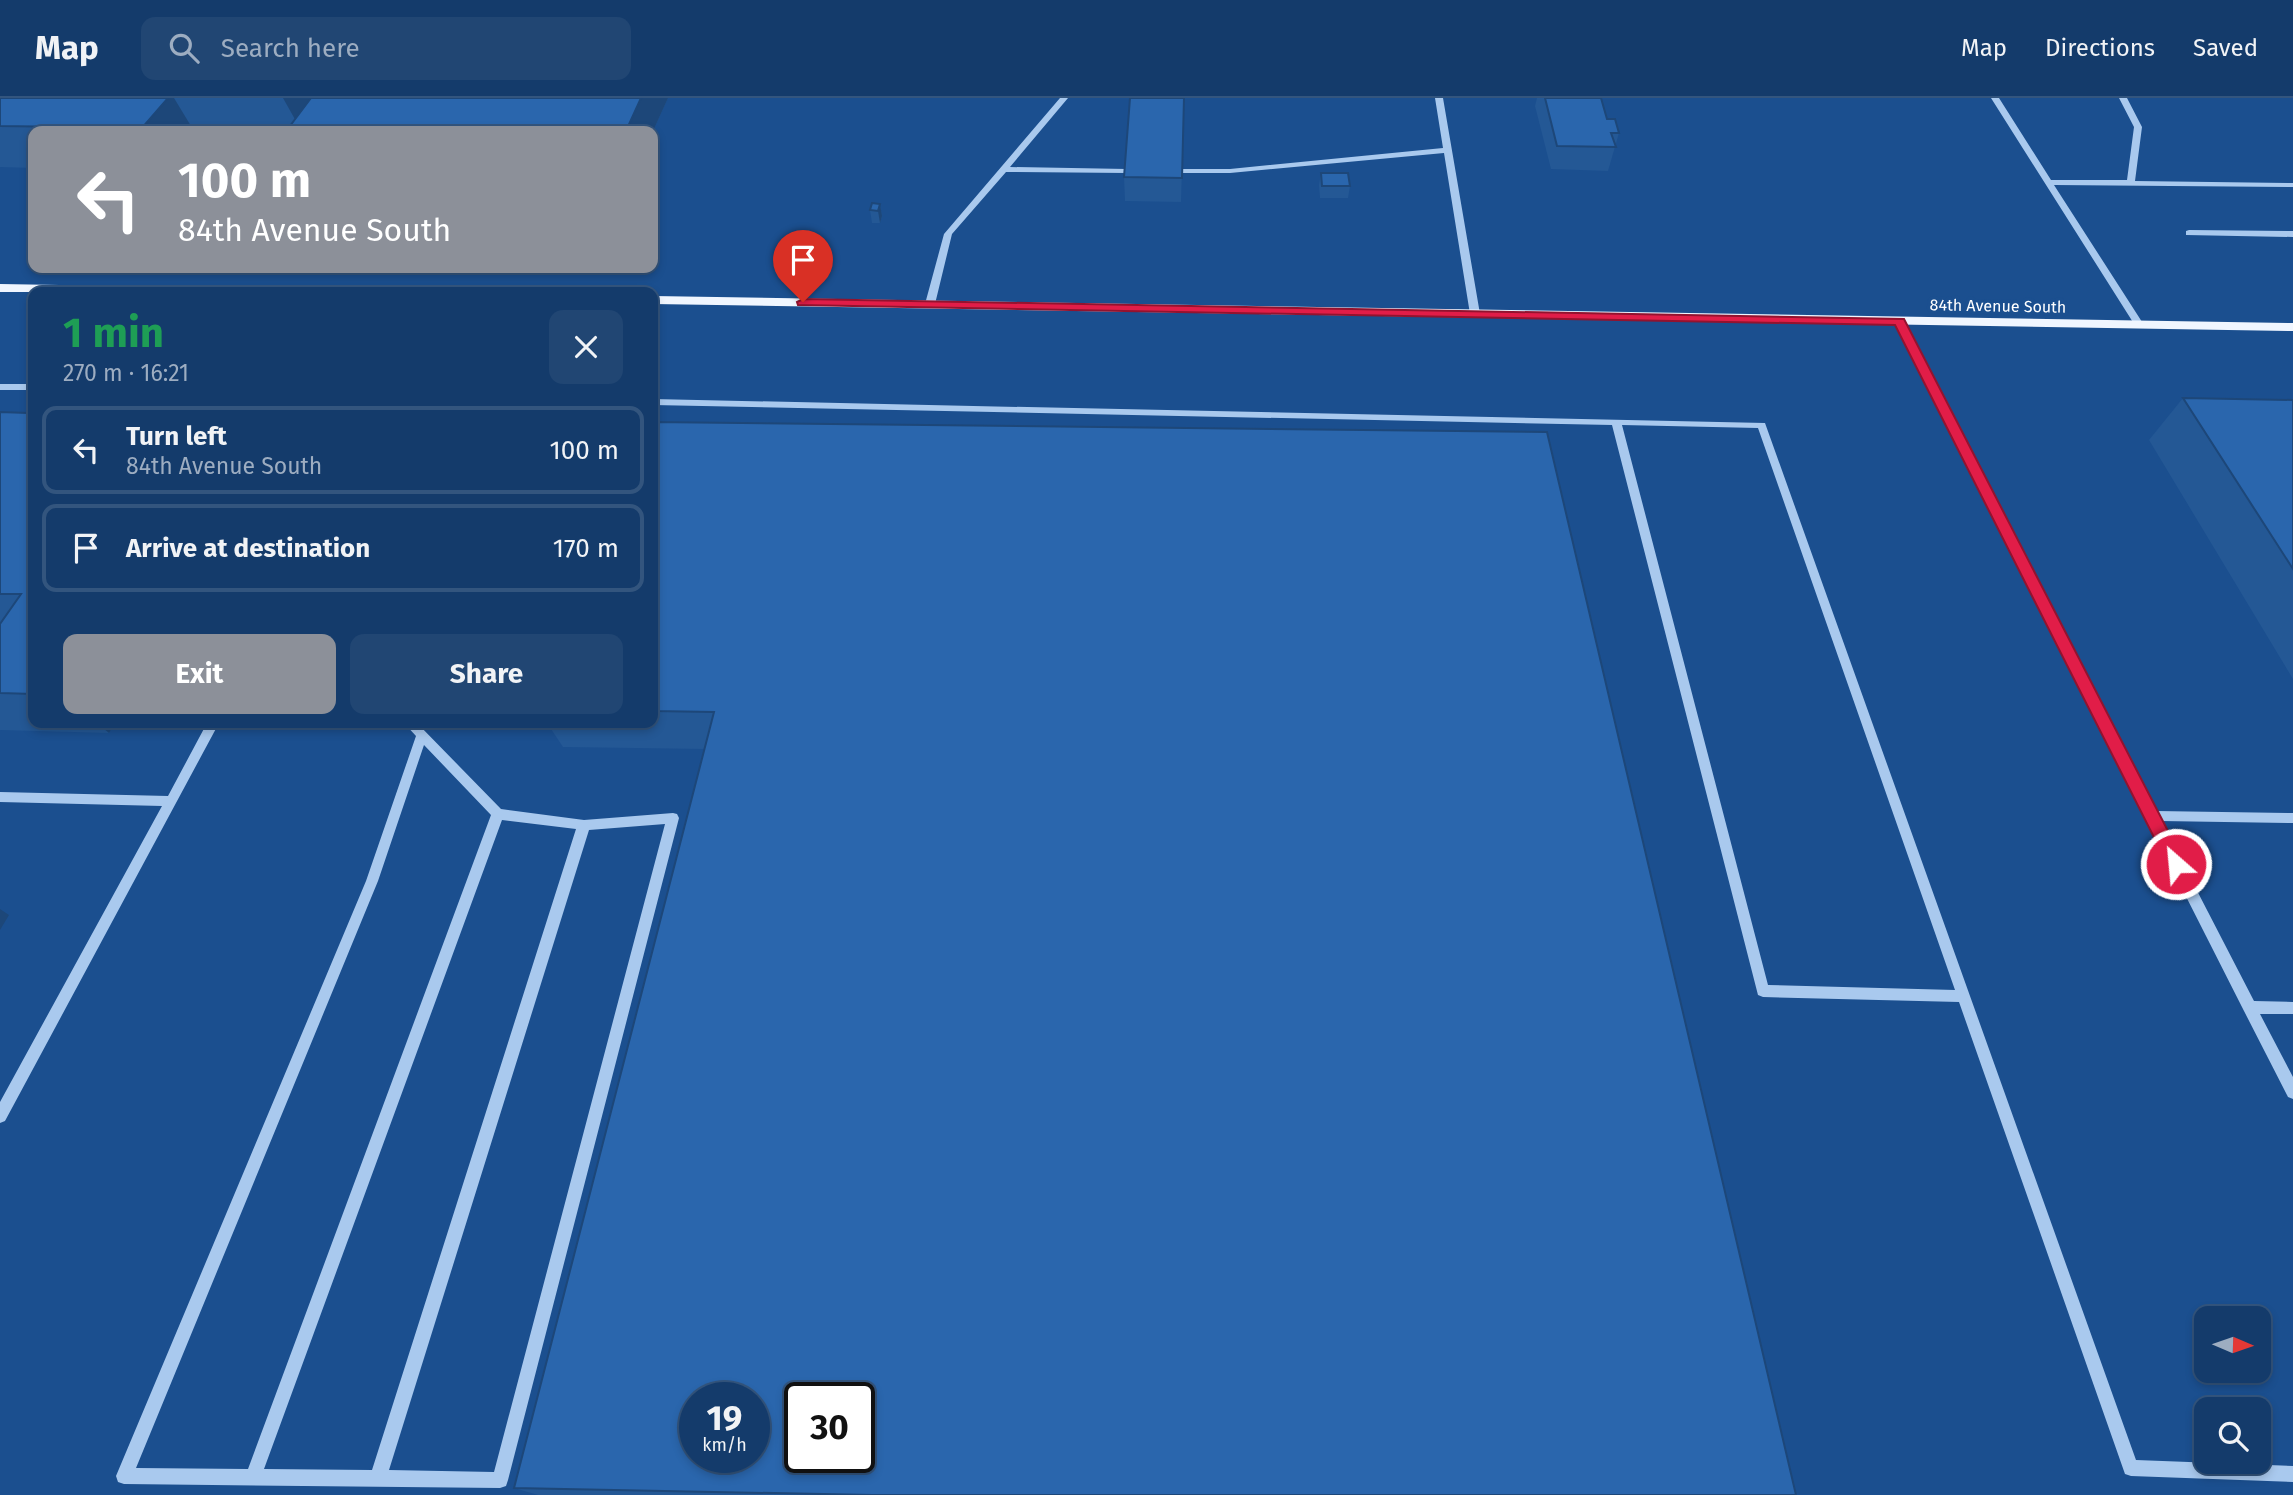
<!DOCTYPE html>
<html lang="en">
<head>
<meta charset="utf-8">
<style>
	:root { --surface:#143b6b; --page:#214673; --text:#f1f3f6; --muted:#9dadc1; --line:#33557e; --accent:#8c9099 }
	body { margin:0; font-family:"Fira Sans",sans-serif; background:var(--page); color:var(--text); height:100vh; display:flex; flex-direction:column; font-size:26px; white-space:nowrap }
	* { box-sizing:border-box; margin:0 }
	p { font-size:23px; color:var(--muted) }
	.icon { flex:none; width:38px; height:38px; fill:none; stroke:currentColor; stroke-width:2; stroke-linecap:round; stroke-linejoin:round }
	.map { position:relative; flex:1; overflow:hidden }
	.sheet { position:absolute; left:28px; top:189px; width:630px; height:441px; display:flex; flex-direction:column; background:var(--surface); border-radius:14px; box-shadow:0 4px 10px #0003,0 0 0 2px var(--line) }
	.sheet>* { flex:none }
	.top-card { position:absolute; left:28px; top:28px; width:630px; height:147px; border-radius:14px; box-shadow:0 4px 10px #0003,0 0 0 2px var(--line); background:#8c9099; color:#fff; overflow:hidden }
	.needle { width:46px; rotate:92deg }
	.controls { position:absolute; left:2194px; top:1208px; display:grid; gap:14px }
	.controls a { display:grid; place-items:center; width:77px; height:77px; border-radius:14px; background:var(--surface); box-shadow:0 4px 10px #0003,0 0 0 2px var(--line); font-size:35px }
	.speed { position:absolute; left:679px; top:1284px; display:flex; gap:14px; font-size:35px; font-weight:700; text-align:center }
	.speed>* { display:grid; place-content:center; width:91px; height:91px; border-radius:50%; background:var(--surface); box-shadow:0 4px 10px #0003,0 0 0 2px var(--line); line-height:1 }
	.speed small { font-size:18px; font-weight:400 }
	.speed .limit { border:4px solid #111; border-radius:10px; background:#fff; color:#111 }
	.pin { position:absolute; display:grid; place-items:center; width:60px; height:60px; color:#fff; margin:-72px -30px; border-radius:50% 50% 50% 0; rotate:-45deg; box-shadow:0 0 7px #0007 }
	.pin .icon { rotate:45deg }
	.me { position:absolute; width:77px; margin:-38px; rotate:333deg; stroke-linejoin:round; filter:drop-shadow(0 0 5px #0008) }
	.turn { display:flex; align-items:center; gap:24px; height:147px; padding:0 35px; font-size:32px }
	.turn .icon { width:91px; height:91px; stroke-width:2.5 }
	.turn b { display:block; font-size:49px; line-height:60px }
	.round { display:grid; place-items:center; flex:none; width:74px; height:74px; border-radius:14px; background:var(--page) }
	.headline { display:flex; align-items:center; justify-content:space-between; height:119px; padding:0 35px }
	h1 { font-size:42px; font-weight:700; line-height:52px; color:#1e9e55 }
	.action { display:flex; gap:14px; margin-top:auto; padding:14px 35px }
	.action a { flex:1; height:80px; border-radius:14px; background:var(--accent); color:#fff; font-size:28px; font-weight:700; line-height:80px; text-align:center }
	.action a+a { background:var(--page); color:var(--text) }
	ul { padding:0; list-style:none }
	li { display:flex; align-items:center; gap:21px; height:88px; margin:0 14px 10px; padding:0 21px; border:4px solid var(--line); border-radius:14px }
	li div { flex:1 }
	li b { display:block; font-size:26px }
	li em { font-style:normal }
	header { display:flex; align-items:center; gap:42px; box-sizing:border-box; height:98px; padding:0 35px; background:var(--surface); border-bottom:2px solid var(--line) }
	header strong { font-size:33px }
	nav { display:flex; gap:38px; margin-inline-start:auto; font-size:24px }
	.search { width:490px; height:63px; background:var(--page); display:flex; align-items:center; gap:18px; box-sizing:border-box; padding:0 24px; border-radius:14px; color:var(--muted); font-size:26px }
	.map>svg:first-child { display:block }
</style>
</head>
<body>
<header>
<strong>Map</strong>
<div class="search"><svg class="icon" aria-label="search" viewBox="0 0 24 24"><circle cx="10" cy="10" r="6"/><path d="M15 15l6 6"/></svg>Search here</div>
<nav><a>Map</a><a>Directions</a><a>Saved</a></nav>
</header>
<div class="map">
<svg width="2293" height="1397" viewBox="0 0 2293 1397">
	<rect width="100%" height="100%" fill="#1b4f8f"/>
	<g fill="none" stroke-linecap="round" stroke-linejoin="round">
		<g fill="#a9c9ee" fill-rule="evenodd">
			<path d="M1060 0H1068L1010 69 1127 71 1131 73 1127 75 1006 74 952 136 935 206 933 208H927L925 206 944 136Z"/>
			<path d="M1435 0H1443L1480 216 1478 218 1475 219 1470 216 1444 55 1230 75H1182L1178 73 1182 71H1230L1443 50Z"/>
			<path d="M1991 0H1999L2051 82H2127L2134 29 2119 0H2127L2142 29 2135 83 2293 85V89L2054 87 2144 227 2139 230 2136 229Z"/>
			<path d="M2189 132 2293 133V139L2186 137V133Z"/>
			<path d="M1900 221 1905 224 2156 713 2293 715V725L2161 723 2254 903 2293 904V916H2260L2293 979V1001L2288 999 2244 913 1895 224Z"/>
			<rect x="0" y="286" width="33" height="6"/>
			<path d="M653 301 1765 325 2136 1362 2293 1368V1384L2131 1378 2125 1376 1959 904 1763 899 1758 897 1612 327 653 307ZM1622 327 1758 330 1955 892 1768 887Z"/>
			<path d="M207 625H219L5 1023 0 1025V1004L162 708 0 704V694L168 698Z"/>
			<path d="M404 625H417L501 711 584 722 673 715 677 716 679 720 508 1382 506 1388 500 1390 124 1386 118 1384 116 1378 366 783 416 638ZM424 647 491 717 248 1371 136 1370 378 783ZM502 722 576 731 372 1372 264 1371ZM665 726 494 1374 389 1372 589 732Z"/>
		</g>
		<g fill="#f0f6ff" fill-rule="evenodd">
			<path d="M0 186 236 190 242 194H0Z"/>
			<path d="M653 198 2293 225V233L653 206Z"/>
		</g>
	</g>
	<g fill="#245895">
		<path d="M0 0H668L653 33H33V70L0 69Z"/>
		<path d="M1184 0 1181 104 1125 103 1124 79Z"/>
		<path d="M1537 0H1601L1607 21 1619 35 1608 73 1551 71 1535 8Z"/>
		<path d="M1321 75 1350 88 1348 100H1320L1319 87Z"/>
		<path d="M880 106 882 118 880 125H872L870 112Z"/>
		<path d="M2183 300 2293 302V581L2149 342Z"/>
		<path d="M0 314 33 321V625H115L109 635 0 632Z"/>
		<path d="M653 324 1796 1397H538L514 1390 705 651 563 649 547 625H653Z"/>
	</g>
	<g fill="#1d4779">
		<path d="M168 0H174L194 33H145L142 30Z"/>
		<path d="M283 0H333L301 32Z"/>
		<path d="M641 0H668L653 33H626Z"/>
		<path d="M880 106 882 118 880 125 878 113Z"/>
		<path d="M97 625H115L109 635Z"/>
		<path d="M0 811 9 817 0 832Z"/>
	</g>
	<g fill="#2a66ad" stroke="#1d4779" stroke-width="2" fill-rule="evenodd">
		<path d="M0 0H168L142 30 0 28Z"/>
		<path d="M311 0H641L626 33 287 32Z"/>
		<path d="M1130 0H1184L1182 80 1124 79Z"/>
		<path d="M1545 0H1601L1607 21H1615L1619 35H1611L1616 49 1557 48Z"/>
		<path d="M1321 75H1348L1350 88H1322Z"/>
		<path d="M872 105 880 106 878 113 870 112Z"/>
		<path d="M2183 300 2293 302V471Z"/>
		<path d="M0 314 28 315 33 324V596L0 595V526L21 496H0Z"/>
		<path d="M653 324 1547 334 1796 1397H872L514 1390 714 614 653 613ZM695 1300H754V1360H695ZM800 1300H859V1360H800Z"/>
	</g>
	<path fill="#e11d48" stroke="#92132f" stroke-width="2" d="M803 201 1904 221 2185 766 2182 771H2170L1895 227 798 207 797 204Z"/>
	<g text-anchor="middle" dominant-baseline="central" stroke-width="7" stroke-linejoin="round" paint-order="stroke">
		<g font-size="16" fill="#fff" stroke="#1b4f8f">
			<text transform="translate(1998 208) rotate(1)">84th Avenue South</text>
		</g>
	</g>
</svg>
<div class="controls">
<a><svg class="needle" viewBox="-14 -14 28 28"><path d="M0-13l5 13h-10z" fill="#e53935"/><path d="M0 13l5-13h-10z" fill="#9dadc1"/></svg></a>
<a><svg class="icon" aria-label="search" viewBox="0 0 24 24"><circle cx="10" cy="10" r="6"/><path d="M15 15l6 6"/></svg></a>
</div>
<div class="speed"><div>19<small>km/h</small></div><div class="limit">30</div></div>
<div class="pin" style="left:803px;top:204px;background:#d93025"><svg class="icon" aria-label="arrive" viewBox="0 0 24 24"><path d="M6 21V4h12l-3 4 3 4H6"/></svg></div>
<svg class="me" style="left:2176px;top:766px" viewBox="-20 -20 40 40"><circle r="17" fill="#e11d48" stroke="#fff" stroke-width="3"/><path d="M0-11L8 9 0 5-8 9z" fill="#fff"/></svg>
<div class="top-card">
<div class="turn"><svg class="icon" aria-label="left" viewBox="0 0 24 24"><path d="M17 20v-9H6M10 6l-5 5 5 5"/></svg><div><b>100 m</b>84th Avenue South</div></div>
</div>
<section class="sheet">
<div class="headline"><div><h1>1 min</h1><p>270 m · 16:21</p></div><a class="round"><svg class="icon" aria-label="close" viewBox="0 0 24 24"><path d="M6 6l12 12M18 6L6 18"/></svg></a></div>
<ul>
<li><svg class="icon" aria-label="left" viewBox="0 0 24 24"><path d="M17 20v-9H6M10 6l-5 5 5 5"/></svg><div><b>Turn left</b><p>84th Avenue South</p></div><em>100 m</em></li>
<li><svg class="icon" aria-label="arrive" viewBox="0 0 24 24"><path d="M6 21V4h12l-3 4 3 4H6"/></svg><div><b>Arrive at destination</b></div><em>170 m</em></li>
</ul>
<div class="action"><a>Exit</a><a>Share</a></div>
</section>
</div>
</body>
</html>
